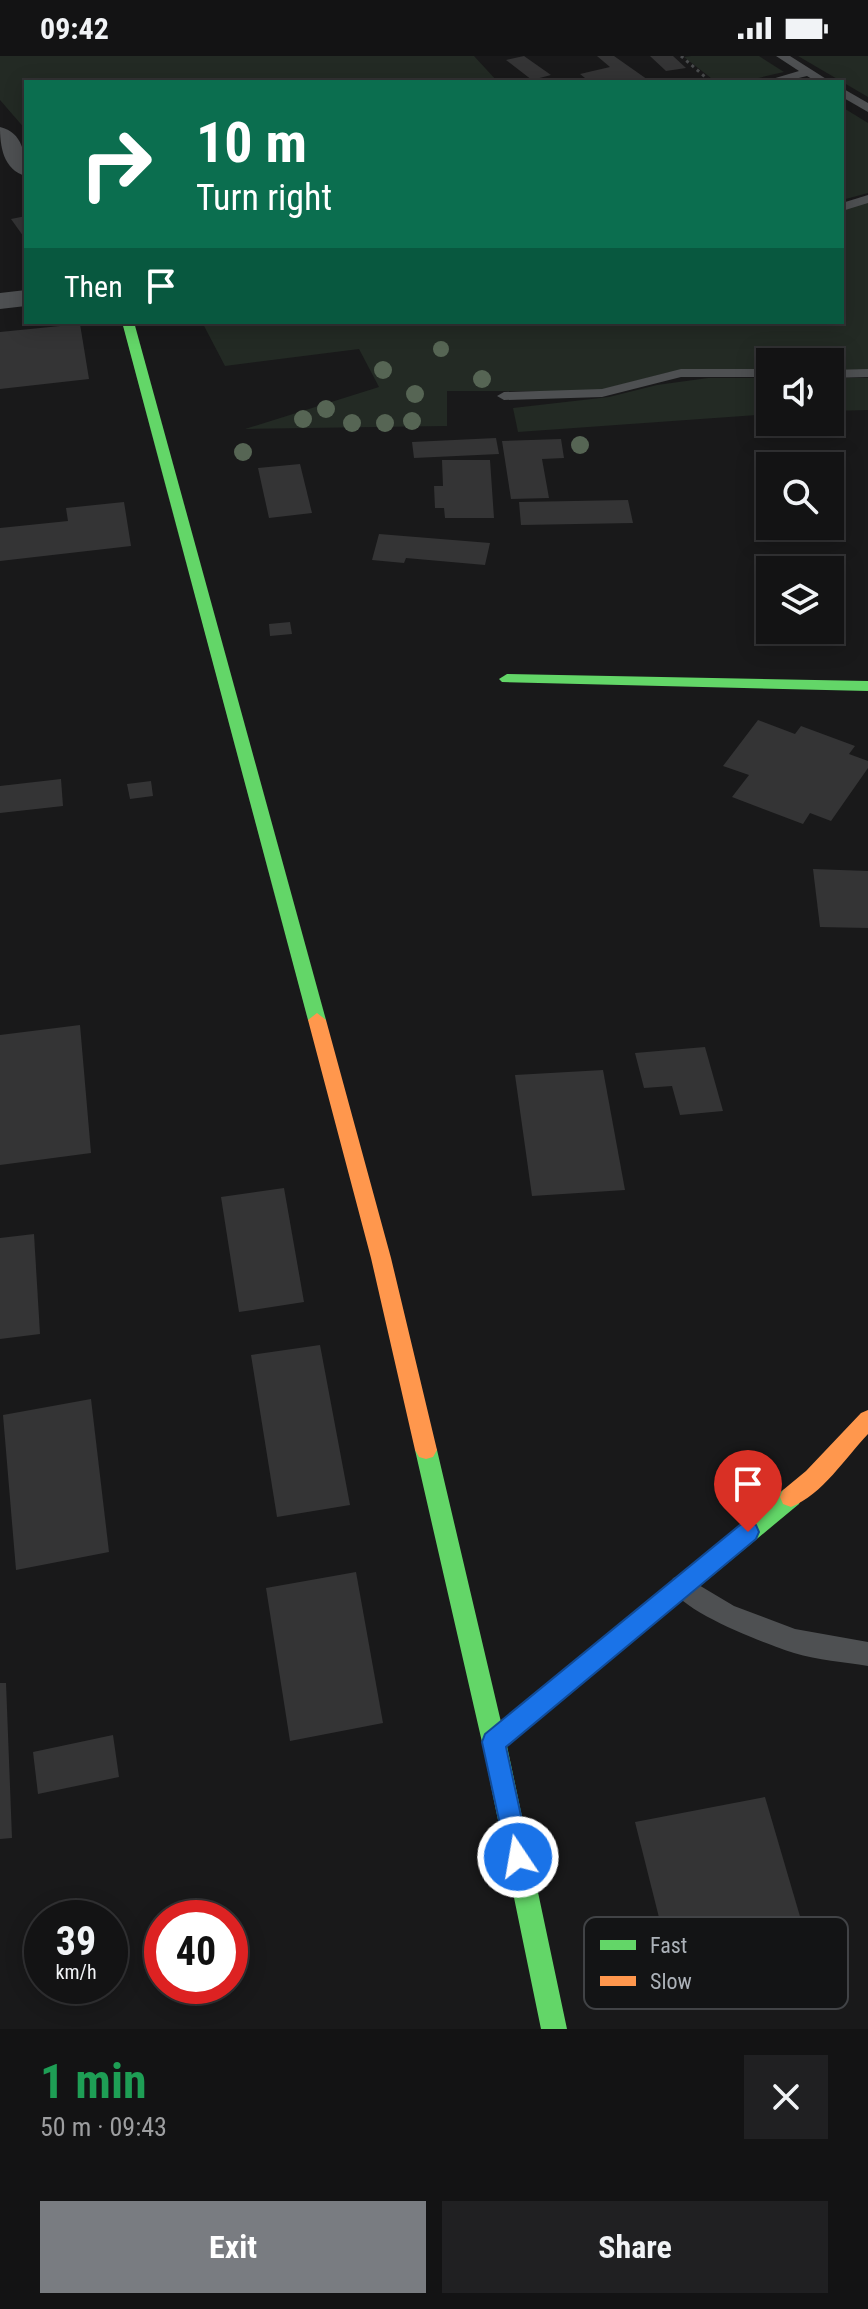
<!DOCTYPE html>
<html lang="en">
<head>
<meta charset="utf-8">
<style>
	:root { --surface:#131314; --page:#202022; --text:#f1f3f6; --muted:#9d9ea0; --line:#323234; --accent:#797c81 }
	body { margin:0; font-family:"Roboto Condensed",sans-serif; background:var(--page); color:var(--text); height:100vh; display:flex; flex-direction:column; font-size:30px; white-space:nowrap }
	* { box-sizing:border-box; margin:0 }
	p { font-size:26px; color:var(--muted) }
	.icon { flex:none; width:44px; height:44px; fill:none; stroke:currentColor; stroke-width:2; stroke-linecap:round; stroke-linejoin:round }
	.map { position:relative; height:1973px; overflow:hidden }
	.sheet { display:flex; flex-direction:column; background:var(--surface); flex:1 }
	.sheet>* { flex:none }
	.banner { position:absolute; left:24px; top:24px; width:820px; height:244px; border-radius:0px; box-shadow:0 4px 20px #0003,0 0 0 2px var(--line); background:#0b6e4f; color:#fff; overflow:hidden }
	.tools { position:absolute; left:756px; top:292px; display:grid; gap:16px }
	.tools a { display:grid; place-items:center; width:88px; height:88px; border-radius:0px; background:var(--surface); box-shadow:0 4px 20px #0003,0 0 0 2px var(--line); font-size:40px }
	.speed { position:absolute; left:24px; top:1844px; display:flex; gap:16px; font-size:40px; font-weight:700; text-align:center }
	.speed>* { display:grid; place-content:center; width:104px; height:104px; border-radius:50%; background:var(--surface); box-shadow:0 4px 20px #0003,0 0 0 2px var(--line); line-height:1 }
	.speed small { font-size:20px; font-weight:400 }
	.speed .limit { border:12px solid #d22; background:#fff; color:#111 }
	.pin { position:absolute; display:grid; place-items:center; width:68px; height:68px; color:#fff; margin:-82px -34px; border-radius:50% 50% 50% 0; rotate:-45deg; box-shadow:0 0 8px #0007 }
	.pin .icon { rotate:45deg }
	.me { position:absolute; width:88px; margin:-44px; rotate:348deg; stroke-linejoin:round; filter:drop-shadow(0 0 6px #0008) }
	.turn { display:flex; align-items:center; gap:28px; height:168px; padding:0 40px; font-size:36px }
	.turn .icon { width:104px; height:104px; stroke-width:2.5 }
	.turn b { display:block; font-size:56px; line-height:68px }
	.then { display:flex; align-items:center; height:76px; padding:0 40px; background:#0003; gap:16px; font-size:30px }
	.round { display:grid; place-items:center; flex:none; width:84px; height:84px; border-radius:0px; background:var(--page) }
	.summary { display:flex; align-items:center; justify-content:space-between; height:136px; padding:0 40px }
	h1 { font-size:48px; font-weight:700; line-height:60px; color:#1e9e55 }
	.button { display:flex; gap:16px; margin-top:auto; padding:16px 40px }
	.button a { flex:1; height:92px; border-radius:0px; background:var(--accent); color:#fff; font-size:32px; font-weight:700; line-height:92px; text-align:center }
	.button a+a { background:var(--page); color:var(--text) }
	.status { display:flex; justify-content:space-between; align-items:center; height:56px; padding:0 40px; background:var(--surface); direction:ltr }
	.status svg { height:22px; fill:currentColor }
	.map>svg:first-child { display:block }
</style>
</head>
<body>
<div class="status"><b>09:42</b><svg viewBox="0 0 49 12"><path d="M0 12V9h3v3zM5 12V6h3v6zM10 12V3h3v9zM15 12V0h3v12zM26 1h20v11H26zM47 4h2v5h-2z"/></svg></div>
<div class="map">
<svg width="868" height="1973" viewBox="0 0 868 1973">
	<rect width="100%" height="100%" fill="#19191a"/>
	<g fill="#232a24">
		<path d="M0 0H474L498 26H26V74L0 44Z"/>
		<path d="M691 0H759L784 16 741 26H716L684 1Z"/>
		<path d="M798 0H868V41Z"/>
		<path d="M842 51 868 67V137L842 144Z"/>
		<path d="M862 141H868V314L830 315V306H770V315L670 316 597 335H447V370L245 373 379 331 359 293 225 310 202 266H842V161L847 148Z"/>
		<path d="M708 322H770V358L518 376 513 352 609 341 657 329Z"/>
		<path d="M830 322H868V354L830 355Z"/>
	</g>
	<g fill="#343435">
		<path d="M524 0 551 19 532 24 506 4Z"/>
		<path d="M597 0H614L651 26H590L580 18 610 11Z"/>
		<path d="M650 0H673L686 12 666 15Z"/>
		<path d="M26 160V184L11 163Z"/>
		<path d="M80 268 89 323 0 333V276Z"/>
		<path d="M496 382 499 398 414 402 412 386Z"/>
		<path d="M561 383 564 402 542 403 549 442 511 443 502 385Z"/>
		<path d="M442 404H490L494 462H445L444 452H435L434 430H443Z"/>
		<path d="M300 408 312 457 269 462 258 412Z"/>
		<path d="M628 444 633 467 521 469 519 446Z"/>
		<path d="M124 446 131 490 0 505V472L68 465 66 452Z"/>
		<path d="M379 478 490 487 485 509 406 502 404 507 372 504Z"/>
		<path d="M290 566 292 578 270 580 269 568Z"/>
		<path d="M758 664 795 678 801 670 855 690 849 698 868 705V712L831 765 810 757 803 768 732 741 749 719 723 710Z"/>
		<path d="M61 723 63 750 0 757V730Z"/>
		<path d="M151 725 153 740 130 743 127 728Z"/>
		<path d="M813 813 868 815V872L820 871Z"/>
		<path d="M80 969 91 1097 0 1109V979Z"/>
		<path d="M705 991 723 1055 680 1059 672 1030 644 1032 635 997Z"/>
		<path d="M603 1014 625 1134 532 1140 515 1019Z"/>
		<path d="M284 1132 304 1246 239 1256 221 1141Z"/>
		<path d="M34 1178 40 1278 0 1283V1182Z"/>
		<path d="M320 1289 350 1449 277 1461 251 1299Z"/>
		<path d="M91 1343 109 1496 16 1514 3 1359Z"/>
		<path d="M356 1516 383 1667 290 1685 266 1532Z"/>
		<path d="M0 1627H6L12 1782 0 1783Z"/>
		<path d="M113 1679 119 1721 38 1738 33 1696Z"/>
		<path d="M765 1741 816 1915 679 1941 635 1766Z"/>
	</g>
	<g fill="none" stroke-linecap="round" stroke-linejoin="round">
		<path stroke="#494b4d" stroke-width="3" stroke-dasharray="3 4" stroke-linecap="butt" d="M681 0 711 26"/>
		<g fill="#4e5052" fill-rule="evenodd">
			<path d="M776 0H790L831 26H817L807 20 782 26H762L799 15Z"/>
			<path d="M842 32 868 47V56L842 41Z"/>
			<path d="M868 139V147L842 155V147Z"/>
			<path d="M681 313H770V321H681L602 341 504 344 497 340 504 336 602 333Z"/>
			<path d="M868 313V321L830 322V314Z"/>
			<path d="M682 1519 734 1550 795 1573 868 1586V1610C844 1606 818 1604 794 1597 766 1588 681 1556 670 1530L673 1522Z"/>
		</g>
		<g fill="#4e5052" fill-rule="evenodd">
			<path d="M0 71C23 76 26 100 26 120 3 114 0 90 0 71Z"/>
			<path d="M26 234V250L0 253V237Z"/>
		</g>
		<g fill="#63d668" fill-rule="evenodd">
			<path d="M122 266H134L326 964 317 971 308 964Z"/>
			<path d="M507 618 868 625V635L502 626 499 623Z"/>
			<path d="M426 1385 433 1387 437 1394 501 1666 783 1434 791 1431 799 1434 802 1441 799 1448 507 1690 567 1973H541L482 1686 415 1394 419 1387Z"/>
		</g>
		<g fill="#ff974d" fill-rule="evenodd">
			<path d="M317 957 326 964 391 1202 437 1394 433 1401 426 1403 419 1401 415 1394 371 1202 308 964Z"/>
			<path d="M868 1354V1378C846 1401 822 1439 791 1451L783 1448 780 1441 783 1434 806 1415 861 1357Z"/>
		</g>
	</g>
	<g fill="#566554">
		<circle cx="441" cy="293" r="8"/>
		<circle cx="383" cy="314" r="9"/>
		<circle cx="482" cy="323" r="9"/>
		<circle cx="415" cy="338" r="9"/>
		<circle cx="326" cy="353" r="9"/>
		<circle cx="303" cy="363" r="9"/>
		<circle cx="412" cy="365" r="9"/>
		<circle cx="352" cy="367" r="9"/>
		<circle cx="385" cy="367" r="9"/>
		<circle cx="580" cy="389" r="9"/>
		<circle cx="243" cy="396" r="9"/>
	</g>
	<path fill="#1a73e8" stroke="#114b97" stroke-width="2" d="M748 1466 756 1469 759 1476 756 1483 506 1691 530 1801 526 1810 518 1813 509 1810 482 1686 485 1678 740 1469Z"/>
	<rect x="584" y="1861" width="264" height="92" rx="12" fill="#131415" stroke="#414346" stroke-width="2"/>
	<rect x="600" y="1884" width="36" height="10" fill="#63d668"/>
	<rect x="600" y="1920" width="36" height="10" fill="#ff974d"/>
	<g font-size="22" fill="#acb2b9">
		<text x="650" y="1897">Fast</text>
		<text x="650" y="1933">Slow</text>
	</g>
</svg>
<div class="tools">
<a><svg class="icon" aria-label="sound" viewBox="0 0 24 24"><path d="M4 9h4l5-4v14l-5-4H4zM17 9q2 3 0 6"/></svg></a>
<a><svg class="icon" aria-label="search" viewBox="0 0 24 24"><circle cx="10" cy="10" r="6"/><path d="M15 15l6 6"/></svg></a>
<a><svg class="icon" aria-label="layers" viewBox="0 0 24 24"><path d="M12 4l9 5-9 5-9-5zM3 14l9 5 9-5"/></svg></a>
</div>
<div class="speed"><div>39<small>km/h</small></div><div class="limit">40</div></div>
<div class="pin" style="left:748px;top:1476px;background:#d93025"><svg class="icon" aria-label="arrive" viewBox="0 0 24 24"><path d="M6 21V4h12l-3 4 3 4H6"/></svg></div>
<svg class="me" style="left:518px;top:1801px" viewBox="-20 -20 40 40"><circle r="17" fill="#1a73e8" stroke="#fff" stroke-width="3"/><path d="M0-11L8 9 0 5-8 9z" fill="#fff"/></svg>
<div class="banner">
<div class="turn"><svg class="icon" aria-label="right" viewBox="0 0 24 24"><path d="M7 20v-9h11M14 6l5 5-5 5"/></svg><div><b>10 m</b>Turn right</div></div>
<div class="then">Then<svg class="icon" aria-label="arrive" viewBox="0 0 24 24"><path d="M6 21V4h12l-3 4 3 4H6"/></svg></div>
</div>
</div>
<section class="sheet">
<div class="summary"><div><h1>1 min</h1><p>50 m · 09:43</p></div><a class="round"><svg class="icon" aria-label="close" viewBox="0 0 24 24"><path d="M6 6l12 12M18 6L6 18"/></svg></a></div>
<div class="button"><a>Exit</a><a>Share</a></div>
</section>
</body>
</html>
